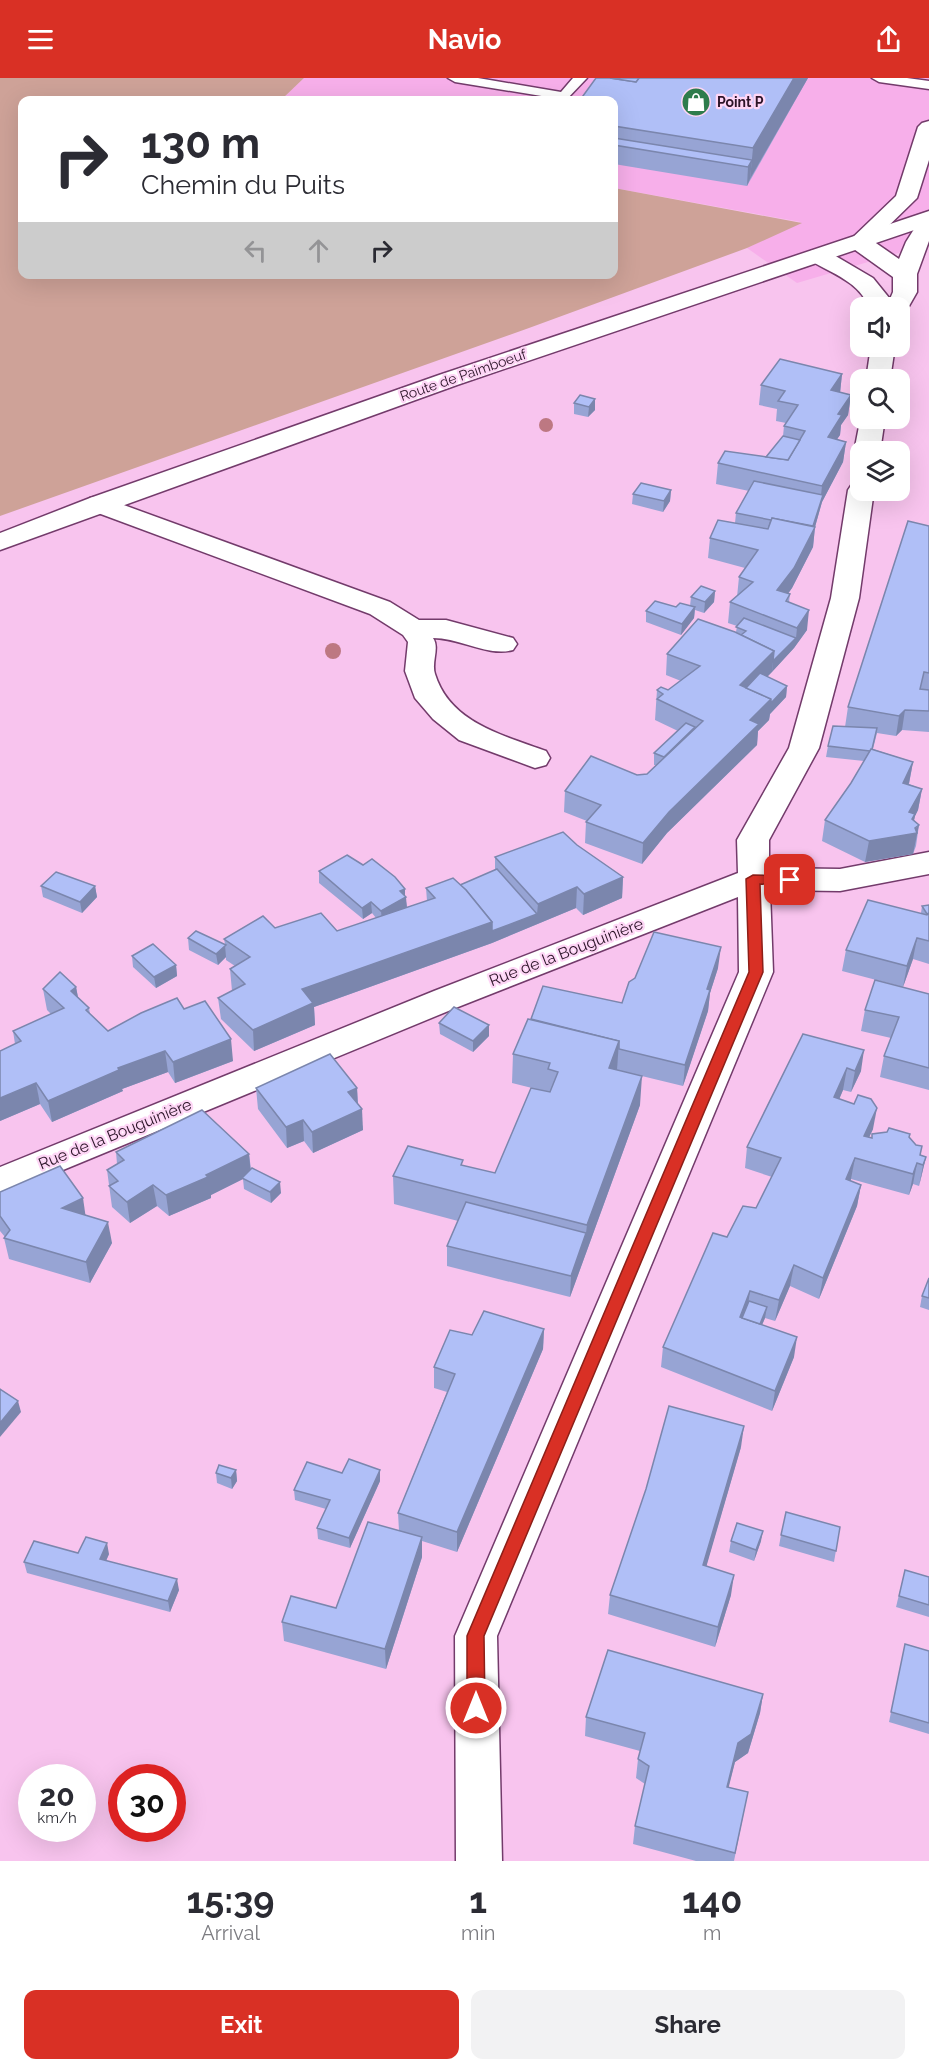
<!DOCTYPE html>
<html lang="en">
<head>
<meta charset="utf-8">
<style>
	:root { --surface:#fff; --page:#f2f2f3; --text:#2b2b33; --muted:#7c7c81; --accent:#d93025 }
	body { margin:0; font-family:Raleway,sans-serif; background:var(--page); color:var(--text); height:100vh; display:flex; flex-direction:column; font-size:22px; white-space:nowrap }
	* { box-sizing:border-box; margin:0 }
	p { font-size:20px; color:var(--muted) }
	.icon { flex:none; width:33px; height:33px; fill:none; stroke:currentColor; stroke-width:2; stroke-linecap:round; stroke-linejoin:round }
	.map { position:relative; height:1783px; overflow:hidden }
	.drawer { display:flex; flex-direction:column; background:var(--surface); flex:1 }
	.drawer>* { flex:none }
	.banner { position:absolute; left:18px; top:18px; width:600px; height:183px; border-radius:12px; box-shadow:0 6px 24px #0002; background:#fff; color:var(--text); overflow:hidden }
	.buttons { position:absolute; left:850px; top:219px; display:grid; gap:12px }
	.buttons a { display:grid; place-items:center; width:60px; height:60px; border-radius:12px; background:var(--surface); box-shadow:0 6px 24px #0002; font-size:30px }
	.speed { position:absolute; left:18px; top:1686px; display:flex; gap:12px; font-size:30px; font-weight:700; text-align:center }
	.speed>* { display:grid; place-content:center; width:78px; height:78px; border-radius:50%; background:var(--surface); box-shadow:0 6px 24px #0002; line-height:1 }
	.speed small { font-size:15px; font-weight:400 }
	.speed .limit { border:9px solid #d22; background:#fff; color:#111 }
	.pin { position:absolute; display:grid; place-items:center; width:51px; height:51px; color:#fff; margin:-26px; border-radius:12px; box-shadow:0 3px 9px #0006 }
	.me { position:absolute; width:66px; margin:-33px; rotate:0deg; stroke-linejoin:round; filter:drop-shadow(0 0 4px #0008) }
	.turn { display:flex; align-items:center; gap:21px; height:126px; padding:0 24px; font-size:27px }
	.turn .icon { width:78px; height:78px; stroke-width:2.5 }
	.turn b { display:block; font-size:42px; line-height:51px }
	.lanes { display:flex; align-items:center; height:57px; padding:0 24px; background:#0003; justify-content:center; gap:30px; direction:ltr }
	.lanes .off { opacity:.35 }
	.eta { display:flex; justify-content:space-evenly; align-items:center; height:102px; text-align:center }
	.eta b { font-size:36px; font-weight:700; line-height:42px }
	.cta { display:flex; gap:12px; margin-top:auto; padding:12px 24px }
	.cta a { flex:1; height:69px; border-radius:12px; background:var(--accent); color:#fff; font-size:24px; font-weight:700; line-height:69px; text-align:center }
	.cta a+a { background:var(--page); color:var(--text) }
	header { display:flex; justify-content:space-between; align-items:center; height:78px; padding:0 24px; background:var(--accent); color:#fff; font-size:27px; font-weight:700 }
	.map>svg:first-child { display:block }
</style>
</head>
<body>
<header><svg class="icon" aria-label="menu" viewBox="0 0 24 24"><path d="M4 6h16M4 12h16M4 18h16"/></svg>Navio<svg class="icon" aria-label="share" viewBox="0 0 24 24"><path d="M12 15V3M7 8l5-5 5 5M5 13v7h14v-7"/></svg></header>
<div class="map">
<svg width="929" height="1783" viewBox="0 0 929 1783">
	<rect width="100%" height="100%" fill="#f8c4ee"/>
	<path fill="#f7afea" d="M304 0H929V166L797 205 747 170 801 144 614 110V22H281Z"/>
	<path fill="#cea298" d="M0 0H304L281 22H22V196H614V110L802 145 747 170 529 250 0 438Z"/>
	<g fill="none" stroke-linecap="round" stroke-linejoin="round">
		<g stroke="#733b6b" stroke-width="3">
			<g id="lane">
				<path d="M448 0H478L561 14 573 0H587L566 22 455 4Z"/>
				<path d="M872 0H907L929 3V11L879 4Z"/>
			</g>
		</g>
		<g stroke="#733b6b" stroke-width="3">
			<g id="street">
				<path d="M929 43V82L917 120 873 163 899 181 906 164 921 140 929 138V163L917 196V214L905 235 900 236V230H869C861 205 832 195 811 183L808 178 811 173 819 171 827 173 873 200 890 221 893 214V199L851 169 848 164 896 118 918 49 922 45Z"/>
				<path d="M871 268H895L890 302H866Z"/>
				<path d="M861 338V340H885L880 374H861V380L854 374Z"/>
				<path d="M861 404V412H874L859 520 819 670 769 762V790L840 791 929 774V796L840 813 770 812 773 894 497 1558 502 1783H456L455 1558 739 894 738 819 458 929 0 1118V1089L434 913 738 795 737 762 789 670 831 520 848 412 852 406Z"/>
				<path d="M99 418 390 524 419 542H446L513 560 517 566 513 572C488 579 460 560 433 560 440 570 431 584 435 596 450 645 503 657 546 673L550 680 546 687 535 690 459 662 433 641 415 620 405 593 408 564 403 557 370 536 90 432 86 426 90 420Z"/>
			</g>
		</g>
		<g stroke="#733b6b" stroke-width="3">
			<path id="secondary" d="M929 133V147L457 307 0 472V455L90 420 439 297Z"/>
		</g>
		<use href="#lane" fill="#fff" fill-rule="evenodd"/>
		<use href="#street" fill="#fff" fill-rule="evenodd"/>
		<use href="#secondary" fill="#fff" fill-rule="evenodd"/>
	</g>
	<g fill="#bd7882">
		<circle cx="546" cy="347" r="7"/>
		<circle cx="333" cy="573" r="8"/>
	</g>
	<g fill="#97a4d4">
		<path d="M808 0 747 108 614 86V22Z"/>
		<path d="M842 296 840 315 851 317 848 337 841 347 840 357 837 361 846 364 843 384 822 424 815 449 813 469 792 510 788 516H790L789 524 807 552 794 570 767 599 787 608 786 619 770 636 769 642 758 653 757 667 667 755 642 786 585 765 586 744 587 743 564 734 565 713 637 697 647 696 656 687H654V675L678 653 655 642 657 612H668L681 603 666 597 667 576 736 554 737 548 728 545 730 524 737 519 739 499 745 490 708 480 710 460 735 445 736 435 749 413 716 406 718 385 766 379 783 358 784 348 786 345 776 343 777 331 759 327 761 307Z"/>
		<path d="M580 317 595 332 588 339 574 336V325Z"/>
		<path d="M671 412 670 423 663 434 632 426 633 416Z"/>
		<path d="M929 448V654L902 652 896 658 877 655 873 671 913 684 909 706 922 711 918 732 915 738 914 742 919 747 916 768 913 776 865 784 822 763 825 742 851 705 864 683 826 679 828 668 845 649 848 629Z"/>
		<path d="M715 513 714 524 704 535 695 532 694 540 681 557 646 544V533L690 528 691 519Z"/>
		<path d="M577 767 623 799 622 820 583 837 576 830 492 865 314 929 315 947 254 973 221 941 218 920 232 913 230 891 235 888 226 882V879L218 887 189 872 188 860 225 866 224 861 275 850 337 853 376 840 372 835 363 841 319 805V793L405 818 407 829 427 823 426 810 460 807 495 792V779Z"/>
		<path d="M41 808H95L97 819 82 835 43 819Z"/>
		<path d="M929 827V886L913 881 903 909 842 893 846 872 921 835 922 828Z"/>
		<path d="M132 878 176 887 177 898 156 910 133 889Z"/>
		<path d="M718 890 710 915 708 933 683 1008 617 992 640 1027 570 1219 447 1188V1168L458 1143 394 1126 393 1098 463 1088 495 1095 532 1010 512 1005 513 976 531 941 622 925Z"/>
		<path d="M76 909 78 919 89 930 90 936 108 953 184 931 233 983 175 1005 168 994 122 1011 123 1013 52 1044 40 1026 0 1043V973L15 966 13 953 51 936 47 932 43 911Z"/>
		<path d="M929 916V1012L880 999 884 978 891 960 861 953 865 932Z"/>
		<path d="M439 945 489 947V958L473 974 440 956Z"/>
		<path d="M803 956 861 993 851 1014 843 1012 839 1021 873 1051 869 1059 872 1060V1056L909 1059 920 1077 926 1079 919 1108 913 1106 909 1117 851 1101V1103L861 1107 857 1128 819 1221 790 1208 775 1243 765 1240 762 1247 794 1279 772 1333 661 1289 663 1269 727 1159 756 1130 772 1099 745 1090 747 1069Z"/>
		<path d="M256 1010H357L358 1026 363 1052 313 1075 304 1063 287 1070 258 1031Z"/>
		<path d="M116 1074 249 1076 251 1091 281 1115 271 1125 244 1111 243 1101 211 1117V1120L169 1138 157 1128 130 1145 112 1129 107 1092 117 1086Z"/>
		<path d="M0 1114 86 1137 112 1165 90 1205 9 1181 4 1160 5 1159 0 1153Z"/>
		<path d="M929 1200V1232L920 1229 922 1218Z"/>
		<path d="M544 1251 543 1271 457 1474 422 1463V1479L386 1591 284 1563 282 1544 336 1530 399 1453 398 1435 447 1314 434 1310V1289L472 1257Z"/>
		<path d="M741 1369 706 1488 731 1517 715 1569 608 1536 610 1517Z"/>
		<path d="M236 1392 237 1403 232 1411 217 1405 216 1395Z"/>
		<path d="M342 1395 380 1403 350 1470 318 1461 317 1450 326 1431 295 1422 294 1412Z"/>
		<path d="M840 1449 834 1484 779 1468 781 1457Z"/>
		<path d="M731 1463H761L754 1483 729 1474Z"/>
		<path d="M78 1475 109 1476 106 1483 179 1512 170 1534 27 1495 24 1484Z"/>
		<path d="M905 1492 929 1499V1539L896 1529Z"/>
		<path d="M905 1566 929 1573V1656L889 1644Z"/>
		<path d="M763 1616 760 1635 748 1675 735 1684 728 1710 748 1714 734 1783H696L633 1766 635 1748 645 1706 636 1700 638 1681 640 1673 585 1658 586 1639Z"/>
	</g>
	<g fill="#7b86ad">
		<path d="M794 0H808L750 101 753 70Z"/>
		<path d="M752 82 750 101 747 108 748 89Z"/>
		<path d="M842 296 840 315 831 312Z"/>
		<path d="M851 317 848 337 841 347 840 357 825 379 828 359 838 336Z"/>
		<path d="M595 321V332L588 339 589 329Z"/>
		<path d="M846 364 843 384 822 424 815 449 813 469 792 510 775 533 777 512 820 426 822 408Z"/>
		<path d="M671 412 670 423 663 434 664 423Z"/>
		<path d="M715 513 714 524 704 535 705 524Z"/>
		<path d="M695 529 694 540 681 557 682 546Z"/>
		<path d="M809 532 807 552 794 570 772 594 773 583 796 560 797 550Z"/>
		<path d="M774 573 772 594 746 620 740 607Z"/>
		<path d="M787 608 786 619 770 636 769 642 758 653 757 667 667 755 642 786 643 765 669 734 750 642 771 621Z"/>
		<path d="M905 632 902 652 896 658 899 638Z"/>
		<path d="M913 684 909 705 899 726 903 705Z"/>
		<path d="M922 711 918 732 915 738 911 756 919 747 913 776 865 784 869 763 909 734Z"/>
		<path d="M623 799 622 820 583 837 584 816Z"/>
		<path d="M95 808 97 819 82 835 80 824Z"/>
		<path d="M577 809 576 830 492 865V853L537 836 538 826Z"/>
		<path d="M405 811V820L406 819 407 831 382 844 381 833 400 813Z"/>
		<path d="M371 824 372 835 363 841 362 830Z"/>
		<path d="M492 844V865L314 929 315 947 254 973 253 952 302 911Z"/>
		<path d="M917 860 913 881 903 909 907 888Z"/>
		<path d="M225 867 226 879 218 887 216 876Z"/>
		<path d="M721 869 718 890 710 915 708 933 683 1008 685 987 707 911Z"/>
		<path d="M176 887 177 898 156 910 154 899Z"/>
		<path d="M76 909 80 930 71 913Z"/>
		<path d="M489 947V958L473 974V963Z"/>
		<path d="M231 961 233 983 175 1005 173 984Z"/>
		<path d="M619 963 617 992 607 1019 609 990Z"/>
		<path d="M864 972 861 993 851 1014 855 993Z"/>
		<path d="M165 973 168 994 122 1011 123 1013 52 1044 48 1023 118 990Z"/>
		<path d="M847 990 843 1012 831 1041 834 1019Z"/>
		<path d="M642 998 640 1027 570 1219 571 1198 586 1155 587 1147Z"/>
		<path d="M36 1005 40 1026 0 1043V1020Z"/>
		<path d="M357 1010 358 1031 348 1014Z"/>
		<path d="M877 1030 873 1051 860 1079 864 1058Z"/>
		<path d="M362 1031 363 1052 313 1075 312 1054Z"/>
		<path d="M303 1042 304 1063 287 1070 286 1049Z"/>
		<path d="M249 1076 251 1097 242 1100 243 1101 211 1117V1120L169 1138 166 1117Z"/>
		<path d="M926 1079 921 1100 919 1108 923 1087Z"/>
		<path d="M855 1080 851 1101 842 1122 846 1101Z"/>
		<path d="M917 1085 913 1106 909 1117 913 1096Z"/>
		<path d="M280 1104 281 1115 271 1125 270 1114Z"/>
		<path d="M153 1107 157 1128 130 1145 127 1124Z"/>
		<path d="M861 1107 857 1128 819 1221 823 1200Z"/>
		<path d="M83 1120 86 1141 62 1130Z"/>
		<path d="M108 1144 112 1165 90 1205 86 1184Z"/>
		<path d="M794 1187 790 1208 775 1243 779 1222Z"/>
		<path d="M750 1213 747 1234 741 1250 740 1239Z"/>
		<path d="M767 1229 765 1240 754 1266 756 1255Z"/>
		<path d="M544 1251 543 1271 457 1474V1454Z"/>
		<path d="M797 1259 794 1279 772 1333 775 1313Z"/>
		<path d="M18 1323 21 1334 0 1359V1345Z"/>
		<path d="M744 1348 741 1369 701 1507 703 1487Z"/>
		<path d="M236 1392 237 1403 232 1411 231 1400Z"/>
		<path d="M380 1392V1403L350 1470 349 1460Z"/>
		<path d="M763 1453 761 1463 754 1483 756 1472Z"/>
		<path d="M422 1459V1479L386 1591 385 1571Z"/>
		<path d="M107 1465 109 1476 102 1492 100 1481Z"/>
		<path d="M734 1497 731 1517 715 1569 718 1549Z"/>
		<path d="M177 1501 179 1512 170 1534 168 1523Z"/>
		<path d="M763 1616 760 1635 748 1675 735 1684 724 1728 727 1709 738 1665Z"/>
	</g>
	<g fill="#b0bff7" stroke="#7b86ad" stroke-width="1.5">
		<path d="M596 0H610L636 4 639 0H794L753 70 614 48V22H580Z"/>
		<path d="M610 0H639L636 4Z"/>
		<path d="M614 60 752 82 748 89 614 67Z"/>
		<path d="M780 281 842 296 831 312 851 317 838 336 842 337 828 359 846 364 822 408 718 385 725 373 788 382 805 353 784 348 798 327 778 323 785 313 761 307Z"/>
		<path d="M580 317 595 321 589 329 574 325Z"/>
		<path d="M783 358 800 362 788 382 766 379Z"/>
		<path d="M754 403 823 417 813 448 772 440 769 449 771 442 736 435Z"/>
		<path d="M641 405 671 412 664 423 633 416Z"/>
		<path d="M772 440 815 449 794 490 777 512 790 516 786 523 809 532 797 550 730 524 753 504 739 499 758 472 710 460 718 442 768 451Z"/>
		<path d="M908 443 929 448V595L924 594 920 611 929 612V633L905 632 899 638 848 629Z"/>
		<path d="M701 508 715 513 705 524 691 519Z"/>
		<path d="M655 523 676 529 680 525 695 529 682 546 646 533Z"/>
		<path d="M744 540 796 560 773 583 774 573 741 557 746 553 736 549Z"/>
		<path d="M698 541 735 554 774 573 740 607 771 621 750 642 759 646 669 734 643 765 586 744 601 727 565 713 591 678 637 697 647 696 703 643 657 621 663 616 657 612 661 609 668 612 700 588 667 576Z"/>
		<path d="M760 595 787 608 771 625V621L746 610Z"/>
		<path d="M686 645 695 649 664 679 654 675Z"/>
		<path d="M833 648 877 650 872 671 870 673 828 668Z"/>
		<path d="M871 671 913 684 903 705 922 711 909 734 915 736 912 741 919 747 915 750 917 755 869 763 825 742 851 705Z"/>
		<path d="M563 754 577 767 623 799 584 816 577 809 538 826 495 779Z"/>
		<path d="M347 777 363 787 372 781 395 799 405 811 400 813 406 819 381 833 371 824 362 830 319 793Z"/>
		<path d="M497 791 537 836 492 853V844L466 812 460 807Z"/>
		<path d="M56 794 95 808 80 824 41 808Z"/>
		<path d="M453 800 466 812 492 844 302 911 313 925 253 952 218 920 245 906 230 891 250 879 224 861 263 838 275 850 321 835 337 853 435 820 426 810Z"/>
		<path d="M868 822 927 837 929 835V863L917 860 907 888 846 872Z"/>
		<path d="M929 827V835L927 836 922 828Z"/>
		<path d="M196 853 226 867 216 876 188 860Z"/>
		<path d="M654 854 721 869 707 911 710 912 685 987 619 971V963L531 941 543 908 622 925 629 904 635 900Z"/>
		<path d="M153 866 176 887 154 899 132 878Z"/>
		<path d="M60 894 76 909 71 913 89 930 86 932 108 953 141 935 177 920 184 931 205 923 231 961 173 984 165 973 118 990 119 992 48 1023 36 1005 0 1020V973L21 963 13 953 64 930 43 911Z"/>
		<path d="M875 902 929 916V990L884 978 899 939 865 932Z"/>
		<path d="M454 929 489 947 473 963 439 945Z"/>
		<path d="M528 941 619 963 609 990 642 998 587 1147 393 1098 408 1068 463 1082 461 1087 495 1095 531 1010 550 1014 558 994 548 991 550 985 513 976Z"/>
		<path d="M803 956 864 972 855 993 847 990 834 1019 854 1026 858 1017 871 1021 877 1030 864 1058 872 1060V1056L887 1054 889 1050 910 1056 909 1059 916 1067 922 1068 920 1077 926 1079 923 1087 917 1085 913 1096 855 1080 846 1101 861 1107 823 1200 794 1187 779 1222 750 1213 740 1239 797 1259 775 1313 663 1269 713 1155 727 1159 743 1128 756 1130 781 1080 747 1069Z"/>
		<path d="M330 976 357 1010 348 1014 362 1031 312 1054 303 1042 286 1049 256 1010Z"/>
		<path d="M202 1032 249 1076 206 1097 208 1099 166 1117 153 1107 127 1124 109 1108 118 1103 107 1092 124 1082 116 1074Z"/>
		<path d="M60 1088 83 1120 62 1130 108 1144 86 1184 4 1160 10 1152 0 1138V1114Z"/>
		<path d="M252 1090 280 1104 270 1114 242 1100Z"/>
		<path d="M466 1124 586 1155 571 1198 447 1168Z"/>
		<path d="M929 1200V1220L922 1218Z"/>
		<path d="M749 1223 767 1229 760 1246 742 1240Z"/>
		<path d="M484 1233 544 1251 457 1454 398 1435 455 1296 434 1289 450 1252 472 1257Z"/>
		<path d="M0 1311 18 1323 0 1345Z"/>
		<path d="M669 1328 744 1348 703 1487 734 1497 718 1549 610 1517 646 1411Z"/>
		<path d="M349 1381 380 1392 349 1460 317 1450 330 1422 294 1412 307 1384 342 1395Z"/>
		<path d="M219 1387 236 1392 231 1400 216 1395Z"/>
		<path d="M786 1434 840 1449 836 1473 781 1457Z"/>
		<path d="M368 1444 422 1459 385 1571 282 1544 291 1518 336 1530Z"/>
		<path d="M737 1445 763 1453 756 1472 731 1463Z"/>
		<path d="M86 1459 107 1465 100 1481 177 1501 168 1523 24 1484 34 1463 78 1475Z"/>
		<path d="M905 1492 929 1499V1527L899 1518Z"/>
		<path d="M905 1566 929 1573V1645L891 1634Z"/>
		<path d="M608 1572 763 1616 751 1656 738 1665 727 1709 748 1714 735 1775 635 1748 649 1688 638 1681 645 1655 586 1639Z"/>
	</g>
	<path fill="#d93025" stroke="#8d1f18" stroke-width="1.5" d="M753 797 790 798 797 802 790 807 760 806 763 894 484 1558 485 1630 483 1636 476 1638 470 1636 467 1630V1558L749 894 746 801Z"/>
	<defs>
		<g id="shop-disc" transform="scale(1.5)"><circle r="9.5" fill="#2e7c4c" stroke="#fed6f6"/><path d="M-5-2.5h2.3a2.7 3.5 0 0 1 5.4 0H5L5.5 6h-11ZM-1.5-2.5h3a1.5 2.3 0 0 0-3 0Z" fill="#fff"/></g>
	</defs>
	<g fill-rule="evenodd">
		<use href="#shop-disc" x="696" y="24"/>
	</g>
	<g text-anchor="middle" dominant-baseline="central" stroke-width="4.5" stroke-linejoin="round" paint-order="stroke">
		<g font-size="14" font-weight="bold" fill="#2c1428" stroke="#fed6f6" text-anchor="start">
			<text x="717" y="24">Point P</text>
		</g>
		<g font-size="14" fill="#2c1428" stroke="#fed6f6">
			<text transform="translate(463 297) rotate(-19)">Route de Paimboeuf</text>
		</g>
		<g font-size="16" fill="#2c1428" stroke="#fed6f6">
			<text transform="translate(566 874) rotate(-21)">Rue de la Bouguinière</text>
			<text transform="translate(115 1056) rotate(-22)">Rue de la Bouguinière</text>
		</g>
	</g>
</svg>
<div class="buttons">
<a><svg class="icon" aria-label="sound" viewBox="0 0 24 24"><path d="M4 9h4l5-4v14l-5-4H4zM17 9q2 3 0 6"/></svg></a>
<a><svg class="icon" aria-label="search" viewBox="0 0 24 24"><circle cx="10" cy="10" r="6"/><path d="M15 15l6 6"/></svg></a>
<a><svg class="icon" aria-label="layers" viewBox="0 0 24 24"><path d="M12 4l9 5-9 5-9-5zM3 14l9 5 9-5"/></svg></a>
</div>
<div class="speed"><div>20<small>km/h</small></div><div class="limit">30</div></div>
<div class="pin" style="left:790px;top:802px;background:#d93025"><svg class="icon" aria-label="arrive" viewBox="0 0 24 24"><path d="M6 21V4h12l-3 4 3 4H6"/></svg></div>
<svg class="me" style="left:476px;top:1630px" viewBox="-20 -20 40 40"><circle r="17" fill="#d93025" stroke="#fff" stroke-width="3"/><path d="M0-11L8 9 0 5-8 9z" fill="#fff"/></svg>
<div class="banner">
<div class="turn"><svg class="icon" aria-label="right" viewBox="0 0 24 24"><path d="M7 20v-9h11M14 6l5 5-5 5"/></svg><div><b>130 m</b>Chemin du Puits</div></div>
<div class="lanes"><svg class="icon off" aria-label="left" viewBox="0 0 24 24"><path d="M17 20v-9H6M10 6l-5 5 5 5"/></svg><svg class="icon off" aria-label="ahead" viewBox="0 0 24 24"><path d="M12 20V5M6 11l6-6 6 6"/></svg><svg class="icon" aria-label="right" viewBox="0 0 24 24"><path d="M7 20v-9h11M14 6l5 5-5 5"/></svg></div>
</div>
</div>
<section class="drawer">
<div class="eta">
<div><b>15:39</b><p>Arrival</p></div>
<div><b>1</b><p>min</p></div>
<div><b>140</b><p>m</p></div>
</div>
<div class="cta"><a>Exit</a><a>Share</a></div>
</section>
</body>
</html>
